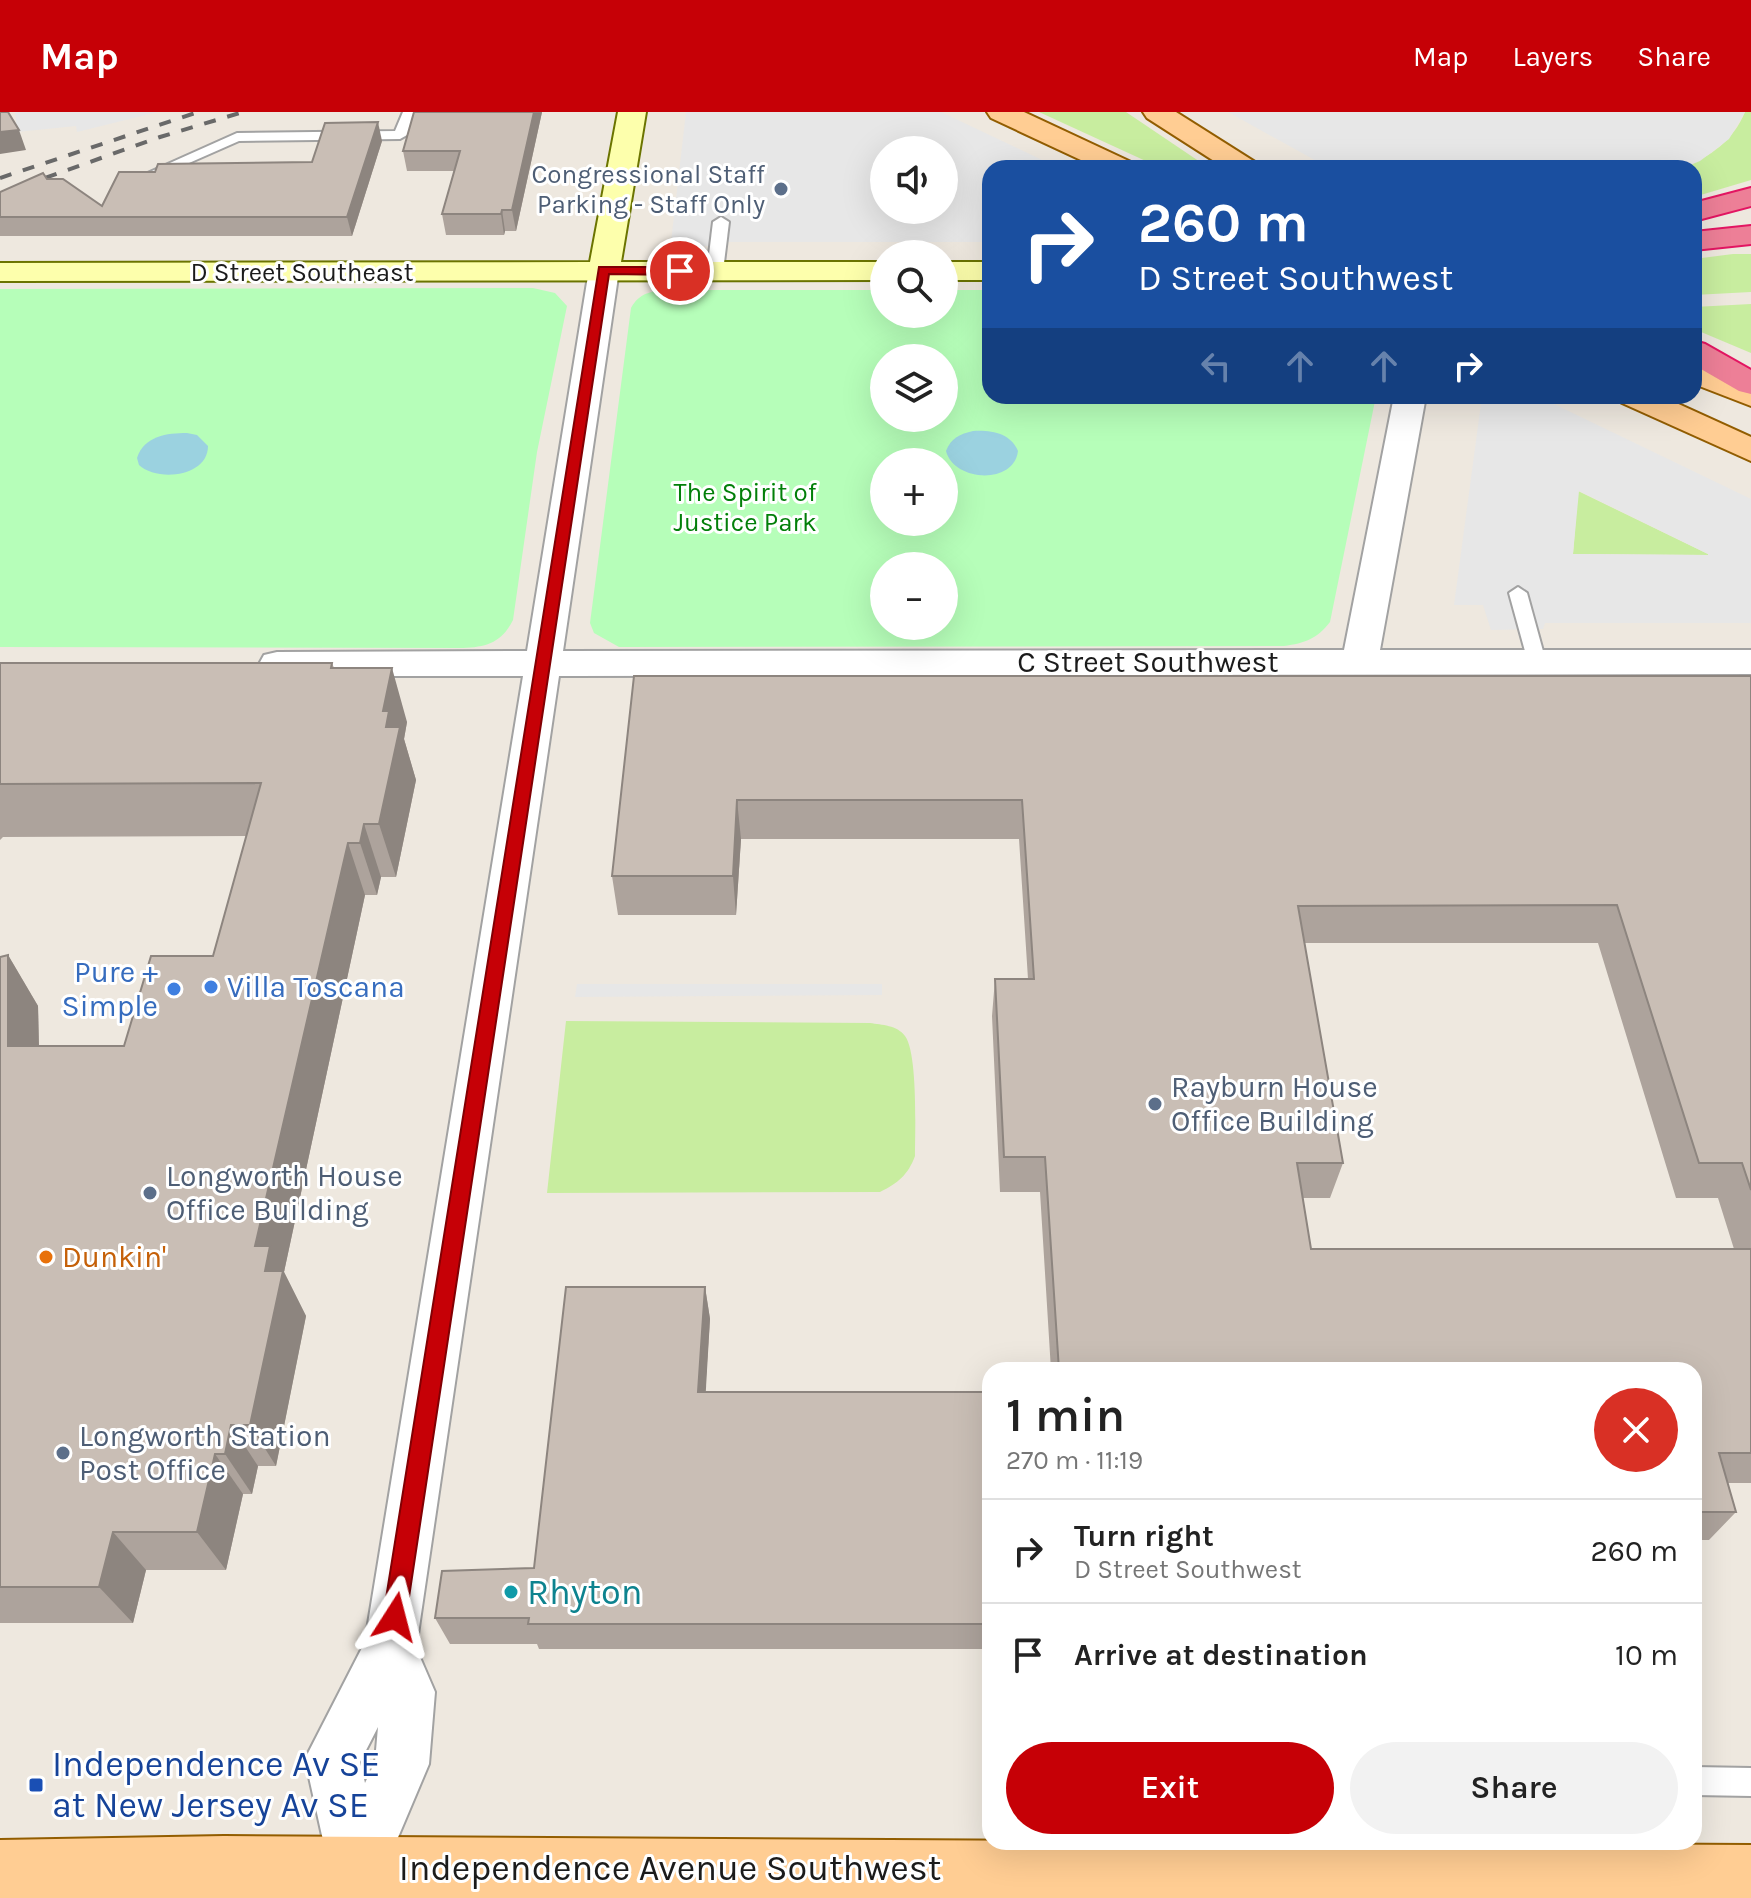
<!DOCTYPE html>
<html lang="en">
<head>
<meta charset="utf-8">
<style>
	:root { --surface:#fff; --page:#f2f2f2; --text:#222; --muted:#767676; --line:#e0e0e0; --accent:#c60006 }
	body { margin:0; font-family:Karla,sans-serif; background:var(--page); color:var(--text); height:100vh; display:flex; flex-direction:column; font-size:30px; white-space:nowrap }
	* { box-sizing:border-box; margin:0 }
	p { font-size:26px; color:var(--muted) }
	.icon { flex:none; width:44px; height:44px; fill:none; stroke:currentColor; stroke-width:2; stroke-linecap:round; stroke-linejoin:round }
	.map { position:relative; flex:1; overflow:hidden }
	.panel { position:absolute; left:982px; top:1250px; width:720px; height:488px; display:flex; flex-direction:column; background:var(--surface); border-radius:24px; box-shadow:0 8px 32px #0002 }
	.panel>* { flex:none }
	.banner { position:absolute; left:982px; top:48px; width:720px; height:244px; border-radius:24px; box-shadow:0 8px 32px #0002; background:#1a4fa0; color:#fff; overflow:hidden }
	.controls { position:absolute; left:870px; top:24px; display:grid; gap:16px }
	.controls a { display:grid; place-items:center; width:88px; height:88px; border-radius:50%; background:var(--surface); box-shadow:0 8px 32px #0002; font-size:40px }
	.pin { position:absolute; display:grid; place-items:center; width:68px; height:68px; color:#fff; margin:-34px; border:4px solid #fff; border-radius:50%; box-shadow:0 2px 8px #0007 }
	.me { position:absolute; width:88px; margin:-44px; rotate:9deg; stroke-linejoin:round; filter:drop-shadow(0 0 6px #0008) }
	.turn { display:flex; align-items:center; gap:28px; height:168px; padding:0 24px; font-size:36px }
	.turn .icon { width:104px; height:104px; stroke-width:2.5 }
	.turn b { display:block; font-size:56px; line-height:68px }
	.lanes { display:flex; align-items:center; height:76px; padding:0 24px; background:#0003; justify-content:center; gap:40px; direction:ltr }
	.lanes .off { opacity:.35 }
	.round { display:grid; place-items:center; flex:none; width:84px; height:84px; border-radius:42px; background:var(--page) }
	.head { display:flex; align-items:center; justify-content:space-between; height:136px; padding:0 24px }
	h1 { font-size:48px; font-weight:600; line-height:60px }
	.button { display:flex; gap:16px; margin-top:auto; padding:16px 24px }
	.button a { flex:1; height:92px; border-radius:48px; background:var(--accent); color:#fff; font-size:32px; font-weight:600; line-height:92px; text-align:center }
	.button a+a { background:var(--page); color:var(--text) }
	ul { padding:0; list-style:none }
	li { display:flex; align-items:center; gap:24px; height:104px; padding:0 24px; border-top:2px solid var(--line) }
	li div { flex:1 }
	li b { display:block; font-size:30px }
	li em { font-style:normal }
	header { display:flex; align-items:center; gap:48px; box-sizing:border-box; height:112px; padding:0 40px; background:var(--accent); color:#fff }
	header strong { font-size:38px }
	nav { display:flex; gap:44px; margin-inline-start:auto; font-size:28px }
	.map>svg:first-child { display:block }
</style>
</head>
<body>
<header>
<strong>Map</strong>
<nav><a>Map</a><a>Layers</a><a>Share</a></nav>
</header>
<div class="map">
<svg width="1751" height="1786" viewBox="0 0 1751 1786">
	<rect width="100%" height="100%" fill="#eee8df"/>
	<g fill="#c8ed9f">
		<path d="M1039 0H1126L1209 56H1161Z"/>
		<path d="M1745 0H1751V68L1694 85V56H1683C1711 44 1733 29 1745 0Z"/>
		<path d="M1733 142H1751V180L1694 183V147Z"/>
		<path d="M1751 192V241L1694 217V195Z"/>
		<path d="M1578 379 1710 443 1573 442Z"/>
		<path d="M566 909 870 911C882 913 897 913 905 924 918 942 915 1019 915 1044 908 1063 898 1071 880 1080L547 1081Z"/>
	</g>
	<g fill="#b6feb9" fill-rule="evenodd">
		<path d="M533 176 555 181 567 194 537 340 513 508C502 530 487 535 463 536L0 535V177Z"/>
		<path d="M884 178V202H944V178H990V284H1376L1330 510C1317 527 1305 531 1284 534L619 535 594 521 590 511 631 196C639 181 651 179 667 178ZM884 246H944V306H884ZM884 350H944V410H884ZM884 454H944V514H884Z"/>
	</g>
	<g fill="#e7e7e7" fill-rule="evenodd">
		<path d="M15 0H158L77 20 76 14 17 20Z"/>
		<path d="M686 0H941L1059 56H990V130H728L727 134H691L671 130ZM884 38H944V98H884Z"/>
		<path d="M1228 0H1745L1729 27 1700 49 1683 56H1329Z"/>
		<path d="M1482 284H1530L1556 293 1751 387V511H1545L1543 517 1491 518 1483 493H1454ZM1579 379 1708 442V443L1573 442Z"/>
		<path d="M577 872H882V883L575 885Z"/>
	</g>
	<g fill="#9bd2e0">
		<path d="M973 319C992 318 1010 321 1018 339 1014 373 954 370 946 339 951 326 960 322 973 319Z"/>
		<path d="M187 321 197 323 208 334C208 365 157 370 139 353L137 346C144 324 167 321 187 321Z"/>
	</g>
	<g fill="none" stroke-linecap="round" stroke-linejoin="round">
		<g stroke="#a2a2a2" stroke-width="4">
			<g id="lane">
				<path d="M403 0H417L407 23 400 27 239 29 155 66 150 67 143 63 237 21 395 19Z"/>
				<path d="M721 105 729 110 723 159 715 164 707 159 713 110Z"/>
				<path d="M1518 475 1527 481 1546 550 1537 557 1528 550 1509 481Z"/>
				<path d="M1694 1655 1751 1656V1684L1694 1683Z"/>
			</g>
		</g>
		<g stroke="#a2a2a2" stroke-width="4">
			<path id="street" d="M604 149 614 152 619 158 563 539 1344 538 1394 284H1426L1380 538H1751V562L559 564 416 1536 435 1580 429 1652 377 1775 357 1783 337 1775 329 1755 305 1647 365 1530 523 564H277L264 561 259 552 264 543 277 540 527 539 589 158 594 152ZM378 1615 375 1650 365 1671 360 1650Z"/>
		</g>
		<g stroke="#6b7400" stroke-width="4">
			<g id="secondary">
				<path d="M618 0H646L621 150H884V168L0 169V151L590 150Z"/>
				<rect x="944" y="150" width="46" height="18"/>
			</g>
		</g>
		<g stroke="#925d00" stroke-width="4">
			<g id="primary">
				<path d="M987 0H1024L1131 50 1136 56H1098L991 6Z"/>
				<path d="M1143 0H1176L1255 50 1260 56H1225L1147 6Z"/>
				<path d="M1694 250 1751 272V294L1694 272Z"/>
				<path d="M1617 284H1661L1751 325V349L1622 291Z"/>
				<path d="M224 1724 1751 1733V1786H0V1728Z"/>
			</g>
		</g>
		<g stroke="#e31562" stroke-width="4">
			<g id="highway">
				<path d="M1751 76V94L1694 109V91Z"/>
				<path d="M1751 114V132L1694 138V120Z"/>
				<path d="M1694 229 1705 232 1751 258V282L1739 279 1694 253Z"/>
			</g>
		</g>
		<use href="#lane" fill="#fff" fill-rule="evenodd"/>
		<use href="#street" fill="#fff" fill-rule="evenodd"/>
		<use href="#secondary" fill="#fdffac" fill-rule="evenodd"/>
		<use href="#primary" fill="#ffcd93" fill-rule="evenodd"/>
		<use href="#highway" fill="#ed7f97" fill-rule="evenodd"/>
		<g stroke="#696969" stroke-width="4" stroke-dasharray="12 12" stroke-linecap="butt">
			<path d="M0 66 198 0"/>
			<path d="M0 82 160 25 243 0"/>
		</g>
	</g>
	<g fill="#ada39c" fill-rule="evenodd">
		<path d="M542 0 516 119H505L504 123H446L442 102 454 59H407L403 39Z"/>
		<path d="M382 29 352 124H0V80L47 67 102 94 155 60 312 50Z"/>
		<path d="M0 551H332L334 556 407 610 404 627 416 668 396 765H381L377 783H365L284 1160 306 1204 276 1354H258L252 1382H243L226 1458H146L133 1511H0V845L8 843 38 894 39 934H124L213 844 246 724 3 725 0 728Z"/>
		<path d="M634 564H1751V1371H1728L1736 1400 1709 1428H1694V1258H1051L1040 1080H1000L992 904 995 867H1028L1019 727H741L736 803H618L612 764ZM1304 831H1598L1676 1086H1718L1734 1137H1311L1303 1086H1330L1343 1051Z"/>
		<path d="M705 1175 710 1207 705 1280H990V1537H539L537 1532H450L435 1506 534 1456Z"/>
	</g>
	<g fill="#8d857f">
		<path d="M534 0H542L516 119 512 98Z"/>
		<path d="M378 10 382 29 352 124 347 105Z"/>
		<path d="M19 18 26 38 0 42V20Z"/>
		<path d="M502 98 505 119 504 123 501 102Z"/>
		<path d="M392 556 407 610 404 627 416 668 396 765 379 712 386 615 383 599Z"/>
		<path d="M737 688 741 727 736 803 733 764Z"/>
		<path d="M364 712 381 765 377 783 360 731Z"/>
		<path d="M348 731 365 783 284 1160 306 1204 276 1354 250 1313 265 1159 255 1134Z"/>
		<path d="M8 843 38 894 40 983 8 934Z"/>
		<path d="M705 1175 710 1207 704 1310 698 1280Z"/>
		<path d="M231 1313 258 1354 252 1382 225 1342Z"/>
		<path d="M215 1342 243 1382 226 1458 197 1420Z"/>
		<path d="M113 1420 146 1458 133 1511 99 1475Z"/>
	</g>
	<g fill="#c9beb5" stroke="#8d857f" stroke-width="2">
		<path d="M0 0H8L19 18 0 20Z"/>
		<path d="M414 0H534L512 98H502L501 102H442L460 39H403Z"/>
		<path d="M378 10 347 105H0V80L43 61 47 67H63L102 94 119 60H155L158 52 312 50 325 11Z"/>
		<path d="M0 551H332L331 556H392L383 599H389L386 615H400L379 712H364L360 731H348L255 1134H270L265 1159H283L250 1313H231L225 1342H215L197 1420H113L99 1475H0V845L8 843V934H124L151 844H213L261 671 0 672Z"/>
		<path d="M634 564H1751V1078L1742 1051H1699L1617 793 1298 794 1343 1051H1297L1311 1137H1751V1341H1719L1736 1400H1694V1258H1059L1045 1045H1004L995 867H1034L1022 688H737L733 764H612Z"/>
		<path d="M566 1175H705L698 1280H990V1512H528L529 1506H435L442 1459 534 1456Z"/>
	</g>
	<path fill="#c60006" stroke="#810004" stroke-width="2" d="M599 155H680L686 159 680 163 609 162 406 1505 403 1513 395 1517 387 1513 383 1505Z"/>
	<g fill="#5c6f8a" stroke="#fff" stroke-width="3">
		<circle cx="781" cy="77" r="8"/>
		<circle cx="1155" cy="992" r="8"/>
		<circle cx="150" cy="1081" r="8"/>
		<circle cx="63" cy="1341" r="8"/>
	</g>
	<g fill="#3f7fe0" stroke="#fff" stroke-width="3">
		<circle cx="211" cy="875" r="8"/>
		<circle cx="174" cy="877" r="8"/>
	</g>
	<circle fill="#e8710a" stroke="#fff" stroke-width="3" cx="46" cy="1145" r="8"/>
	<circle fill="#0f9aa8" stroke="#fff" stroke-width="3" cx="511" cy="1480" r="8"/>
	<rect fill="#1a4fb4" stroke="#fff" stroke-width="3" x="28" y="1665" width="16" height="16" rx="4"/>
	<g text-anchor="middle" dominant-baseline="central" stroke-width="6" stroke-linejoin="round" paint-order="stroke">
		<g font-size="26" fill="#4e5e75" stroke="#fff" text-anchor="end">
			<text x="765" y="62">Congressional Staff<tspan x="765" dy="30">Parking - Staff Only</tspan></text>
		</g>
		<g font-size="26" fill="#1b1b1b" stroke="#fff">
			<text x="302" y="160">D Street Southeast</text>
		</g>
		<g font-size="26" fill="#027f09" stroke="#fff">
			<text x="745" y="380">The Spirit of<tspan x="745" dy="30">Justice Park</tspan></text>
		</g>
		<g font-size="30" fill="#1b1b1b" stroke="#fff">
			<text x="1148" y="550">C Street Southwest</text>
		</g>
		<g font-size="30" fill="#366cbe" stroke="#fff" text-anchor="end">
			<text x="158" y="860">Pure +<tspan x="158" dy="34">Simple</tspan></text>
			<text x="227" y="875" text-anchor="start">Villa Toscana</text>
		</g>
		<g font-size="30" fill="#4e5e75" stroke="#fff" text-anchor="start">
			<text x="1171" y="975">Rayburn House<tspan x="1171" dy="34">Office Building</tspan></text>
			<text x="166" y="1064">Longworth House<tspan x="166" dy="34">Office Building</tspan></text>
			<text x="79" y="1324">Longworth Station<tspan x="79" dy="34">Post Office</tspan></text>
		</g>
		<g font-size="30" fill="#c56008" stroke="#fff" text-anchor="start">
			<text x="62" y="1145">Dunkin'</text>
		</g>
		<g font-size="36" fill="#0d838f" stroke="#fff" text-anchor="start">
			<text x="527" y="1480">Rhyton</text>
		</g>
		<g font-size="36" fill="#164399" stroke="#fff" text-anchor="start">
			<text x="52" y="1652">Independence Av SE<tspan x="52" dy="41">at New Jersey Av SE</tspan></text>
		</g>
		<g font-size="36" fill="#1b1b1b" stroke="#fff">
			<text x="670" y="1756">Independence Avenue Southwest</text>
		</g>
	</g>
</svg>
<div class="controls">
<a><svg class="icon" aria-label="sound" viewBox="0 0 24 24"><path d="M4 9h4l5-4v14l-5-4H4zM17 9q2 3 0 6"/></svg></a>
<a><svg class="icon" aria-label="search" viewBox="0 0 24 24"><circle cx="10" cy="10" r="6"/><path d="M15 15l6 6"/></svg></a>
<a><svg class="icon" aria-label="layers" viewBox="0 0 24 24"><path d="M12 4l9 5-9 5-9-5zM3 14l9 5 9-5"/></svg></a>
<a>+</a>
<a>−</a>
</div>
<div class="pin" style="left:680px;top:159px;background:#d93025"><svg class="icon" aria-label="arrive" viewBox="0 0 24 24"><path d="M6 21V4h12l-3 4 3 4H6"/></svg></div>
<svg class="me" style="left:395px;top:1505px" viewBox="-20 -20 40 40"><path d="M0-17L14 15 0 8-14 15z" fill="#c60006" stroke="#fff" stroke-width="4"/></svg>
<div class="banner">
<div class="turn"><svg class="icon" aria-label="right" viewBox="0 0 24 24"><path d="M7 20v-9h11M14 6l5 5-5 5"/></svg><div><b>260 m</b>D Street Southwest</div></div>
<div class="lanes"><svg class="icon off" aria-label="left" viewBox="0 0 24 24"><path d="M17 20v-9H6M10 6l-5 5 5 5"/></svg><svg class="icon off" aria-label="ahead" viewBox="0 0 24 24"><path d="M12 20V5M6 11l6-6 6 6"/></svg><svg class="icon off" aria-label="ahead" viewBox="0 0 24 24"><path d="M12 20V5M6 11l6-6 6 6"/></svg><svg class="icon" aria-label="right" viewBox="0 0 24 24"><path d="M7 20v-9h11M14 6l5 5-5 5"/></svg></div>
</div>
<section class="panel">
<div class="head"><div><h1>1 min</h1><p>270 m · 11:19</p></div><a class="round" style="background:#d93025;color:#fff"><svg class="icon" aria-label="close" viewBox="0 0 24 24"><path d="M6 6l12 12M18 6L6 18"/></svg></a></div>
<ul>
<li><svg class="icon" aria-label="right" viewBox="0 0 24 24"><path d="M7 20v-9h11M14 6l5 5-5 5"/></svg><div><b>Turn right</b><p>D Street Southwest</p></div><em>260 m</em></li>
<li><svg class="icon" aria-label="arrive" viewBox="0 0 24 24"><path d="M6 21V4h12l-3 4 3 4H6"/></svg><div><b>Arrive at destination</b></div><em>10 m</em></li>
</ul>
<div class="button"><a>Exit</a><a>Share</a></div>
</section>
</div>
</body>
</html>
